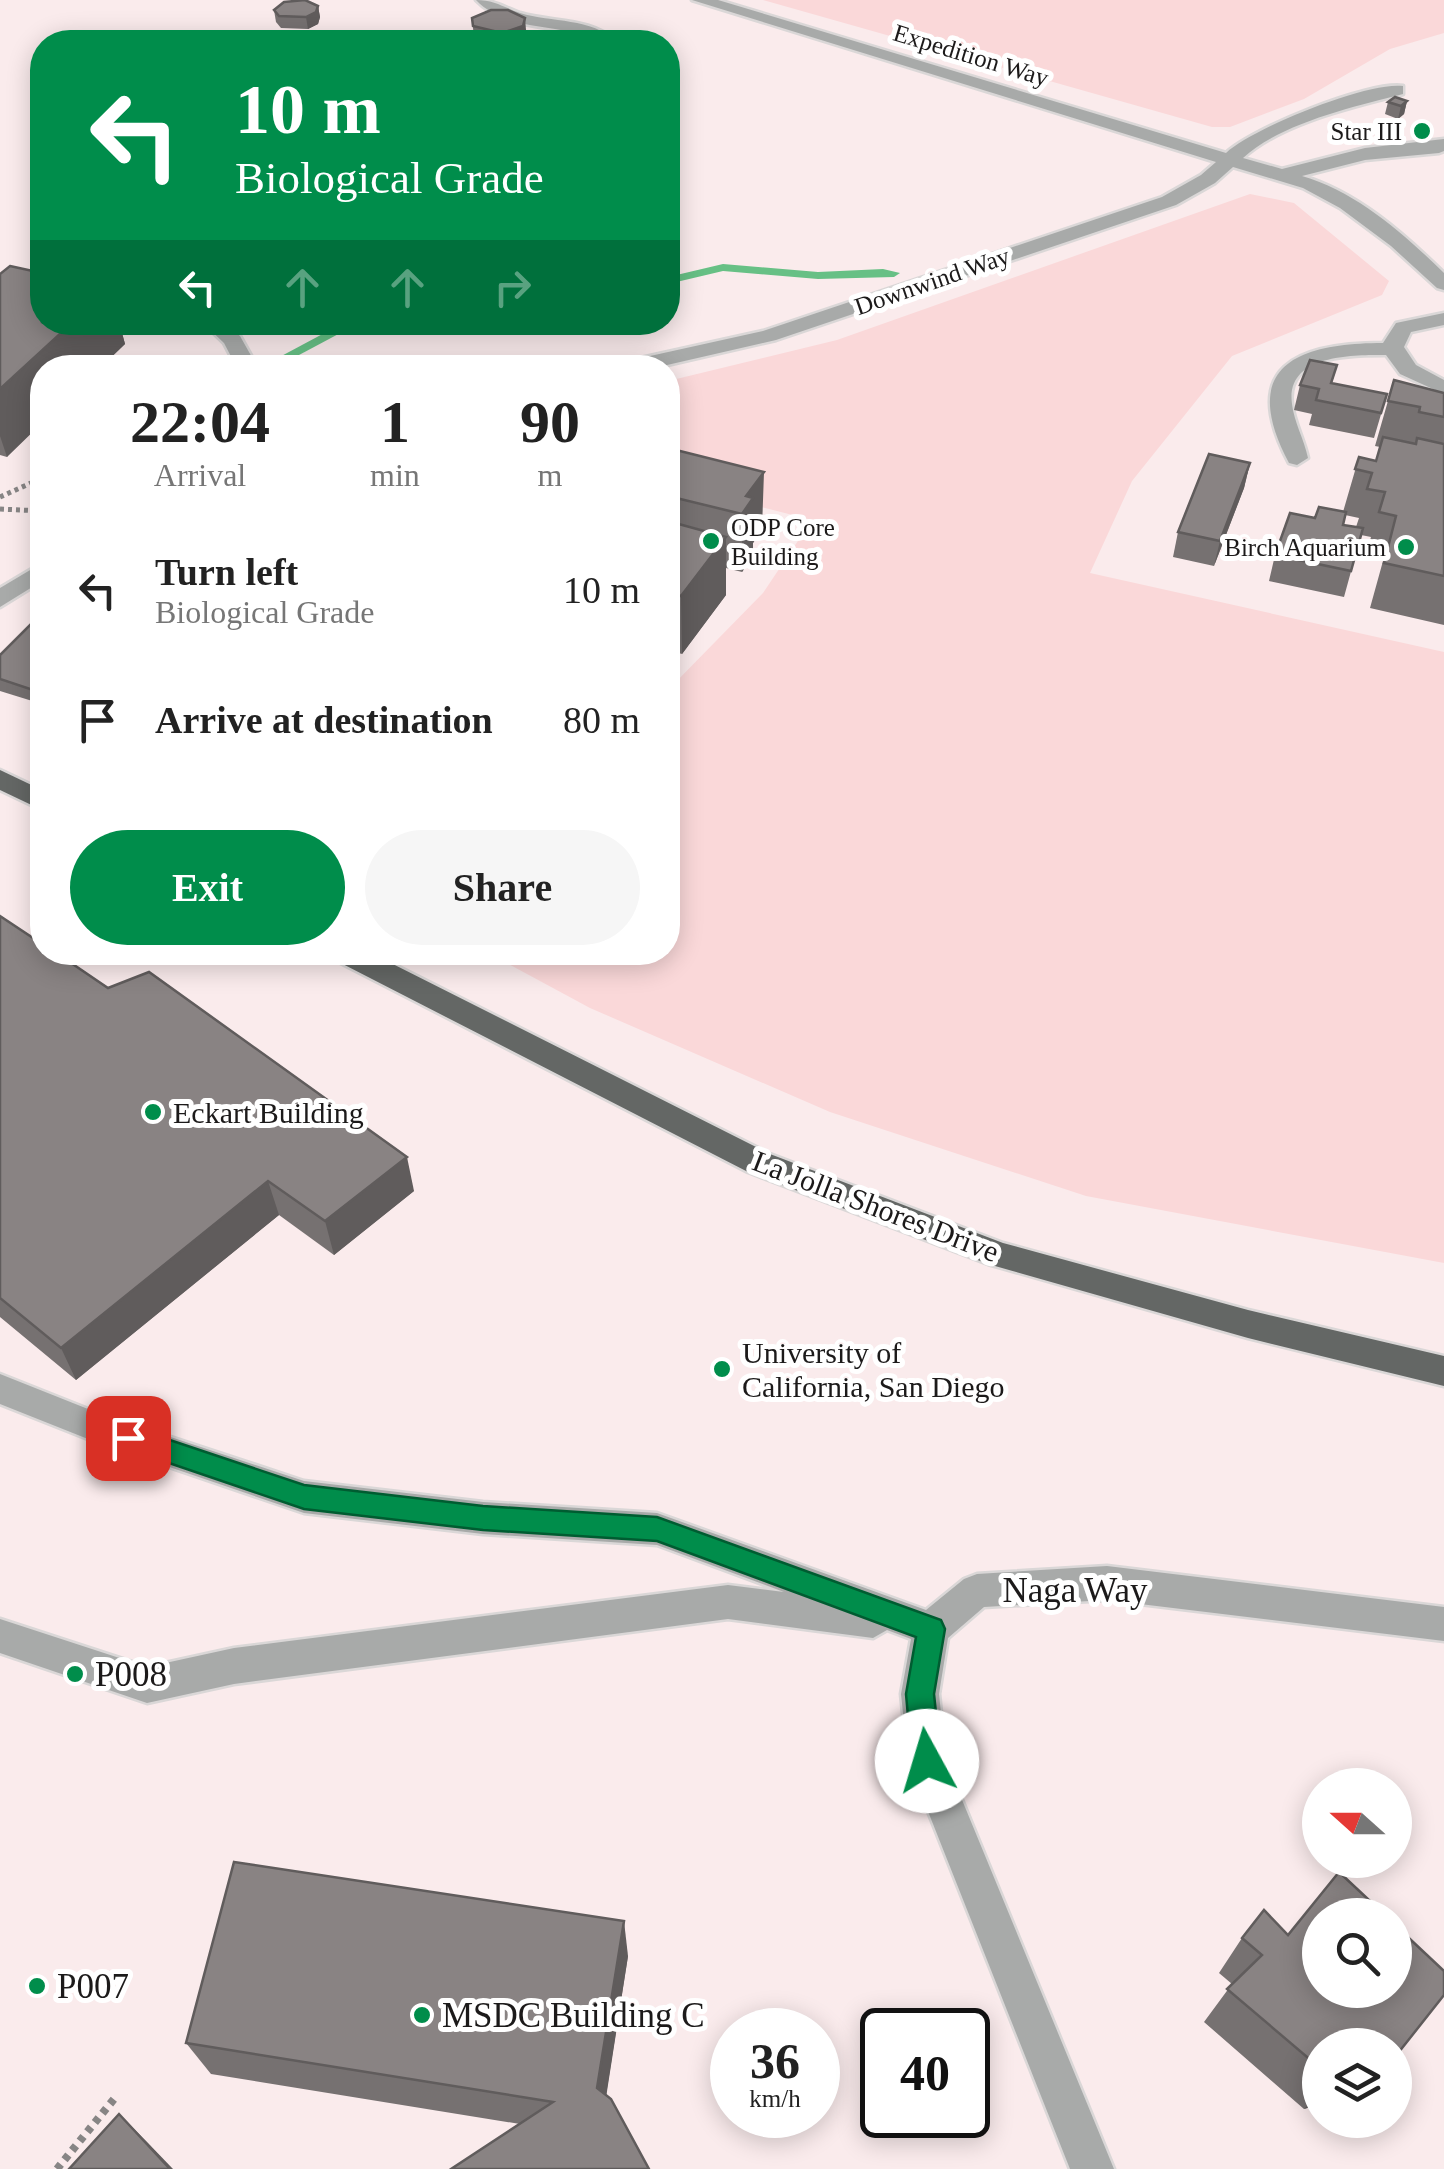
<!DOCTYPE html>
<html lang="en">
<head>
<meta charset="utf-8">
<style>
	:root { --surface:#fff; --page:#f6f6f6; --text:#222; --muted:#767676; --accent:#008d4b }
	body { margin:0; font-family:"Times New Roman",serif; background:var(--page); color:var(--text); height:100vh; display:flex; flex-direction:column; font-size:38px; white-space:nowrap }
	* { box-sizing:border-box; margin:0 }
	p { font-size:32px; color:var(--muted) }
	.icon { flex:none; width:55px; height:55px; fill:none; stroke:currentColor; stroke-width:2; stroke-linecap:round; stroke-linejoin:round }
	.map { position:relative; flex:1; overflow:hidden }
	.side { position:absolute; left:30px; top:355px; width:650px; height:610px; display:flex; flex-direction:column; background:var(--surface); border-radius:40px; box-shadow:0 5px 25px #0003 }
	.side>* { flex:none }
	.top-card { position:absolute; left:30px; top:30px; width:650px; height:305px; border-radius:40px; box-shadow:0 5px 25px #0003; background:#008d4b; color:#fff; overflow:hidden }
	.needle { width:65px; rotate:291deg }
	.fabs { position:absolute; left:1302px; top:1768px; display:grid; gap:20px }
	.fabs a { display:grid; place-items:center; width:110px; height:110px; border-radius:50%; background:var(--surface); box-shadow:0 5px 25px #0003; font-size:50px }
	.speed { position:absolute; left:710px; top:2008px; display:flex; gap:20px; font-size:50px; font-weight:700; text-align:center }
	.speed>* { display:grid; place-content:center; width:130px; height:130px; border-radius:50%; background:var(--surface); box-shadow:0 5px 25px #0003; line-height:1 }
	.speed small { font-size:25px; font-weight:400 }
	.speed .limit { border:5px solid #111; border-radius:15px; background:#fff; color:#111 }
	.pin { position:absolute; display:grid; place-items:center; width:85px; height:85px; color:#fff; margin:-42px; border-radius:20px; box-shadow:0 5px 15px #0006 }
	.me { position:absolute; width:110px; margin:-55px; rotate:354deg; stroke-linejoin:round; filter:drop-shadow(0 0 8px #0008) }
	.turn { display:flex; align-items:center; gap:35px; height:210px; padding:0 40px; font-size:45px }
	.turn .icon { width:130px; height:130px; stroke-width:2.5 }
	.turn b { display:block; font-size:70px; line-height:85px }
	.lanes { display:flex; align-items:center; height:95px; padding:0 40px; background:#0003; justify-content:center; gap:50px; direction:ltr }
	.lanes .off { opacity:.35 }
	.eta { display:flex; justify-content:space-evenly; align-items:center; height:170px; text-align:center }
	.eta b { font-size:60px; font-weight:700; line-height:70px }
	.button { display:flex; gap:20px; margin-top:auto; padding:20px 40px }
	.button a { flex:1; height:115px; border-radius:60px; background:var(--accent); color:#fff; font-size:40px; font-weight:700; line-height:115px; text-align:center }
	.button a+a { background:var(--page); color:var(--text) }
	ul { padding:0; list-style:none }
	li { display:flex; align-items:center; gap:30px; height:130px; padding:0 40px }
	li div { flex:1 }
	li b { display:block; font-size:38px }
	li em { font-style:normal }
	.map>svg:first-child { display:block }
</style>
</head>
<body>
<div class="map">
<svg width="1444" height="2169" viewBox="0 0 1444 2169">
	<rect width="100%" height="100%" fill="#fefbfb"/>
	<path fill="#faebec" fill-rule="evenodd" d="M0 0H1444V2169H0ZM42 42H668V322H42ZM42 368H668V952H42ZM1320 1785H1395V1860H1320ZM1320 1915H1395V1990H1320ZM732 2030H818V2115H732ZM882 2030H968V2115H882ZM1320 2045H1395V2120H1320Z"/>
	<g fill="#fad8d9">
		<path d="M763 0H1444V33L1390 49 1304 99 1230 127H1212Z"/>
		<path d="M1250 194 1294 203 1389 281 1382 295 1232 356 1132 481 1090 573 1444 652V1263L1086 1196 830 1112 590 1008 488 953 668 952V690L763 593 812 520 668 483V381L837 340Z"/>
	</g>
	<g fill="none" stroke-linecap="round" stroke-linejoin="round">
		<g fill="#67c085" fill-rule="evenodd">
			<path d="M723 264 818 272 883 269 900 273 894 277 818 279 723 271 668 284V277Z"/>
			<path d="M345 322H361L284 363 274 360Z"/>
		</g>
		<g stroke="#dad7d7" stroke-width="5">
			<g id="minor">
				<path d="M476 0C494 0 503 7 520 13 552 23 591 17 617 42 599 43 588 36 571 32 538 25 501 26 476 0Z"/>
				<path d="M692 0H718L1226 153C1253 128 1368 81 1403 86V94C1353 107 1281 123 1243 158L1282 169 1365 148 1444 139V151L1439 153 1365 160 1302 176C1357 192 1404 234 1444 273V290L1437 288 1391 246 1340 208 1303 188 1233 167 1215 183 1176 205 776 340 654 368H613L623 362 763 331 1162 197 1201 175 1216 162Z"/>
				<path d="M1444 313V325L1411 332 1404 347 1416 365 1444 380V394L1400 374 1386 355C1353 355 1285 354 1292 404 1294 422 1304 439 1308 458L1297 465 1289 463C1238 367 1296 343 1383 343L1396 323Z"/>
				<path d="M202 322H225L240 336 258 368H237L224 343Z"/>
				<path d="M42 563V581L0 607V588Z"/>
				<path d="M0 1374 98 1413 304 1481 483 1502 657 1513 926 1610 964 1579 977 1574 1107 1566 1444 1607V1641L1107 1600 984 1607 948 1638 939 1694 946 1761 1114 2169H1070L908 1761 901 1694 911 1639 887 1630 873 1638 728 1619 234 1684 147 1703 0 1653V1619L147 1667 234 1648 728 1585 784 1592 657 1545 483 1534 304 1513 93 1441 0 1404Z"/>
			</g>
		</g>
		<g stroke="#dad7d7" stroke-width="5">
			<g id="major">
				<path d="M0 770 42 790V810L0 790Z"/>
				<path d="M329 952H369L770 1154 1003 1243 1248 1310 1444 1356V1386L1248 1338 988 1264 748 1172 333 959Z"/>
			</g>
		</g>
		<g stroke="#878585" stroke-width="5" stroke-dasharray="4 4" stroke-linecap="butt">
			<path d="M0 497 42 478"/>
			<path d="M0 509 42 511"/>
		</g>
		<path stroke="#878585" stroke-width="8" stroke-dasharray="6 6" stroke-linecap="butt" d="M57 2169 114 2099"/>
		<use href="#minor" fill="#a8aaa9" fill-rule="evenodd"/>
		<use href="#major" fill="#646765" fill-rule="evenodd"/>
	</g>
	<g fill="#767171" fill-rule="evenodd">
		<path d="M318 6 320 17 318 24 308 29 281 28 276 22 274 10Z"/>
		<path d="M472 18 526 30 524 37 510 42H492L474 38Z"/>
		<path d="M1407 101 1404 114 1398 119 1385 114 1388 102Z"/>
		<path d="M0 274 42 322H119L125 344 100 368H42L7 457 0 455Z"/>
		<path d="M1337 365 1332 383 1387 394 1374 438 1309 425 1312 414 1294 410 1300 385Z"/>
		<path d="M1394 380 1444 393V625L1370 608 1383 561 1365 557 1371 537 1361 535 1344 597 1269 581 1275 555 1315 518 1343 512 1359 457 1376 461 1380 447 1375 446ZM1345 515 1359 518 1356 527 1343 525Z"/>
		<path d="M668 448 762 529 753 543V556L742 572 726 568V595L682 654 668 650Z"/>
		<path d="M1250 463 1244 488 1214 566 1173 557 1178 532Z"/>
		<path d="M42 613V704L0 691V655Z"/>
		<path d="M0 916 414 1191 334 1255 279 1215 76 1380 0 1317Z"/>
		<path d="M1242 1938 1395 2057 1320 2045V2104L1304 2109 1204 2022 1232 1984 1219 1973Z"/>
		<path d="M628 1956 606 2095 520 2124 211 2074 186 2043Z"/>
	</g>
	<g fill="#605c5c">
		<path d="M318 6 320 17 318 24 308 29 306 17Z"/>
		<path d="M525 18 526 30 524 37 510 42H502V33Z"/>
		<path d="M1407 101 1404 114 1398 119 1401 106Z"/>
		<path d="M73 322H119L125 344 100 368H42V423L7 457 0 436V389Z"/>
		<path d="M1250 463 1244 488 1214 566 1220 541Z"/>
		<path d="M764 472 762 529 753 543V556L742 572V514L746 496Z"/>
		<path d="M726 537V595L682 654 681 596Z"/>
		<path d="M407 1157 414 1191 334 1255 325 1221Z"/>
		<path d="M268 1181 279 1215 76 1380 61 1348Z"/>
		<path d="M624 1921 628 1956 603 2117 597 2088Z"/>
		<path d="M1320 2093V2104L1304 2109Z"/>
		<path d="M119 2114 147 2142 173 2169H170Z"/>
	</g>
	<g fill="#898383" stroke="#605c5c" stroke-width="2.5">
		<path d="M305 0 318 6 316 12 306 17 279 16 274 10 284 2Z"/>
		<path d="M491 10H508L525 18 523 26 502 33 473 26 472 18Z"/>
		<path d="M1395 97 1407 101 1401 106 1388 102Z"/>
		<path d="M10 266 42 273V322H73L0 389V274Z"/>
		<path d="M1310 360 1337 365 1331 383 1387 394 1381 413 1316 400 1319 389 1300 385Z"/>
		<path d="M1394 380 1444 393V417L1419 412 1420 407 1388 401Z"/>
		<path d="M1383 437 1416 444 1417 438 1444 444V576L1384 563 1396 516 1379 512 1385 492 1367 489 1372 473 1355 469 1359 457 1376 461Z"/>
		<path d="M668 448 764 472 746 496 753 498 742 514 668 496Z"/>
		<path d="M1209 454 1250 463 1220 541 1178 532Z"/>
		<path d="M1319 507 1346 512 1343 525 1363 528 1351 571 1275 555 1290 513 1315 518Z"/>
		<path d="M675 523 726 537 681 596 668 593V532Z"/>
		<path d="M42 613V693L0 679V655Z"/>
		<path d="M0 916 42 944V952H55L108 988 149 972 407 1157 325 1221 268 1181 61 1348 0 1298Z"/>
		<path d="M234 1862 624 1921 597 2088 611 2099 649 2169H451L553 2102 186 2043Z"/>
		<path d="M1339 1872 1385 1915H1320V1990H1395V1925L1444 1971V1995L1395 2057V2045H1320V2068L1227 1989 1262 1955 1242 1938 1264 1910 1288 1935Z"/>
		<path d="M119 2114 170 2169H69Z"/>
	</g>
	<path fill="#008d4b" stroke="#005c31" stroke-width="2.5" d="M128 1426 304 1485 483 1506 657 1517 941 1620 945 1629 934 1694 941 1761 937 1771 927 1775 917 1771 912 1761 906 1694 916 1637 657 1541 483 1530 304 1509 119 1446 115 1438 119 1430Z"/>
	<g fill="#008d4b" stroke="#fff" stroke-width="4">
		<circle cx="1422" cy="131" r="10"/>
		<circle cx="711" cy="541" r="10"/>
		<circle cx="1406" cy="547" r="10"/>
		<circle cx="153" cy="1112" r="10"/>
		<circle cx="722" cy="1369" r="10"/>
		<circle cx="75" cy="1674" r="10"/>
		<circle cx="37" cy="1986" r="10"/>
		<circle cx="422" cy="2015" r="10"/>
	</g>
	<g text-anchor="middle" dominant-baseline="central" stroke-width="10" stroke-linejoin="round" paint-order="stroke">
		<g font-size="25" fill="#1c1a1a" stroke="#fff">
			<text transform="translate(971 55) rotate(17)">Expedition Way</text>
			<text transform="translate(932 281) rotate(-19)">Downwind Way</text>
		</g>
		<g font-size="25" fill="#1c1a1a" stroke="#fff" text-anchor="end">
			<text x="1402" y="131">Star III</text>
			<text x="731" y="527" text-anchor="start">ODP Core<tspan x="731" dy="29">Building</tspan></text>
			<text x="1386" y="547">Birch Aquarium</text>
		</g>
		<g font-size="30" fill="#1c1a1a" stroke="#fff" text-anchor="start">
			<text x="173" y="1112">Eckart Building</text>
			<text x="742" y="1352">University of<tspan x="742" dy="34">California, San Diego</tspan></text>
		</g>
		<g font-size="30" fill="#1c1a1a" stroke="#fff">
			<text transform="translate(876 1206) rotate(21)">La Jolla Shores Drive</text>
		</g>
		<g font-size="35" fill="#1c1a1a" stroke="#fff">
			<text x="1075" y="1590">Naga Way</text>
		</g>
		<g font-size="35" fill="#1c1a1a" stroke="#fff" text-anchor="start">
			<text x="95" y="1674">P008</text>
			<text x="57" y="1986">P007</text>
			<text x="442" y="2015">MSDC Building C</text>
		</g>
	</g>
</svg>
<div class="fabs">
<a><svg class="needle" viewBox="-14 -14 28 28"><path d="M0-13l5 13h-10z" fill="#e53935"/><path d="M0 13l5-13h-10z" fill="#767676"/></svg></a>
<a><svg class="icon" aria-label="search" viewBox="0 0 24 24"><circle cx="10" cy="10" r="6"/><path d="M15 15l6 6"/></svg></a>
<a><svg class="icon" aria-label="layers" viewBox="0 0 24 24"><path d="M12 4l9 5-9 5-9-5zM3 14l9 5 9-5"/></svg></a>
</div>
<div class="speed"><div>36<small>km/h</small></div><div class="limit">40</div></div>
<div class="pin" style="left:128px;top:1438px;background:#d93025"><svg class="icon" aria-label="arrive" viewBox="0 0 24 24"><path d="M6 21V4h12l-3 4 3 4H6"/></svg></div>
<svg class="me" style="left:927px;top:1761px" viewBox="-20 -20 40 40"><circle r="19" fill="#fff"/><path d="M0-13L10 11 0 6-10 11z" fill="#008d4b"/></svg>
<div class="top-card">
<div class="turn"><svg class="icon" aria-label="left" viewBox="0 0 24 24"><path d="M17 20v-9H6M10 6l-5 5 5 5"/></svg><div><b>10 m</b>Biological Grade</div></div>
<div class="lanes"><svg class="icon" aria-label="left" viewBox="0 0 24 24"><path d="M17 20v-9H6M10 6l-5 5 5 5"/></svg><svg class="icon off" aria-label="ahead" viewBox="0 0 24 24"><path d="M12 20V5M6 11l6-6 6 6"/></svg><svg class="icon off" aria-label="ahead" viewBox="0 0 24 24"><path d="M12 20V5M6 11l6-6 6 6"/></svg><svg class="icon off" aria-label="right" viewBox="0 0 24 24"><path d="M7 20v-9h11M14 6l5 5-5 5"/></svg></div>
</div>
<section class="side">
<div class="eta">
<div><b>22:04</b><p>Arrival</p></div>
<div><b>1</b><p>min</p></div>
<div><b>90</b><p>m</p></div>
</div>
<ul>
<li><svg class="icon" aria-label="left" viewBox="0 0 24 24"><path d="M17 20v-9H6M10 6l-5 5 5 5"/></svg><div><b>Turn left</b><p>Biological Grade</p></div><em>10 m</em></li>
<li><svg class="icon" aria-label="arrive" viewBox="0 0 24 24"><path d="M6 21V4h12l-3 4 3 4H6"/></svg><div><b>Arrive at destination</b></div><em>80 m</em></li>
</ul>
<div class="button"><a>Exit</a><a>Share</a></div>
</section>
</div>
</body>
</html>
